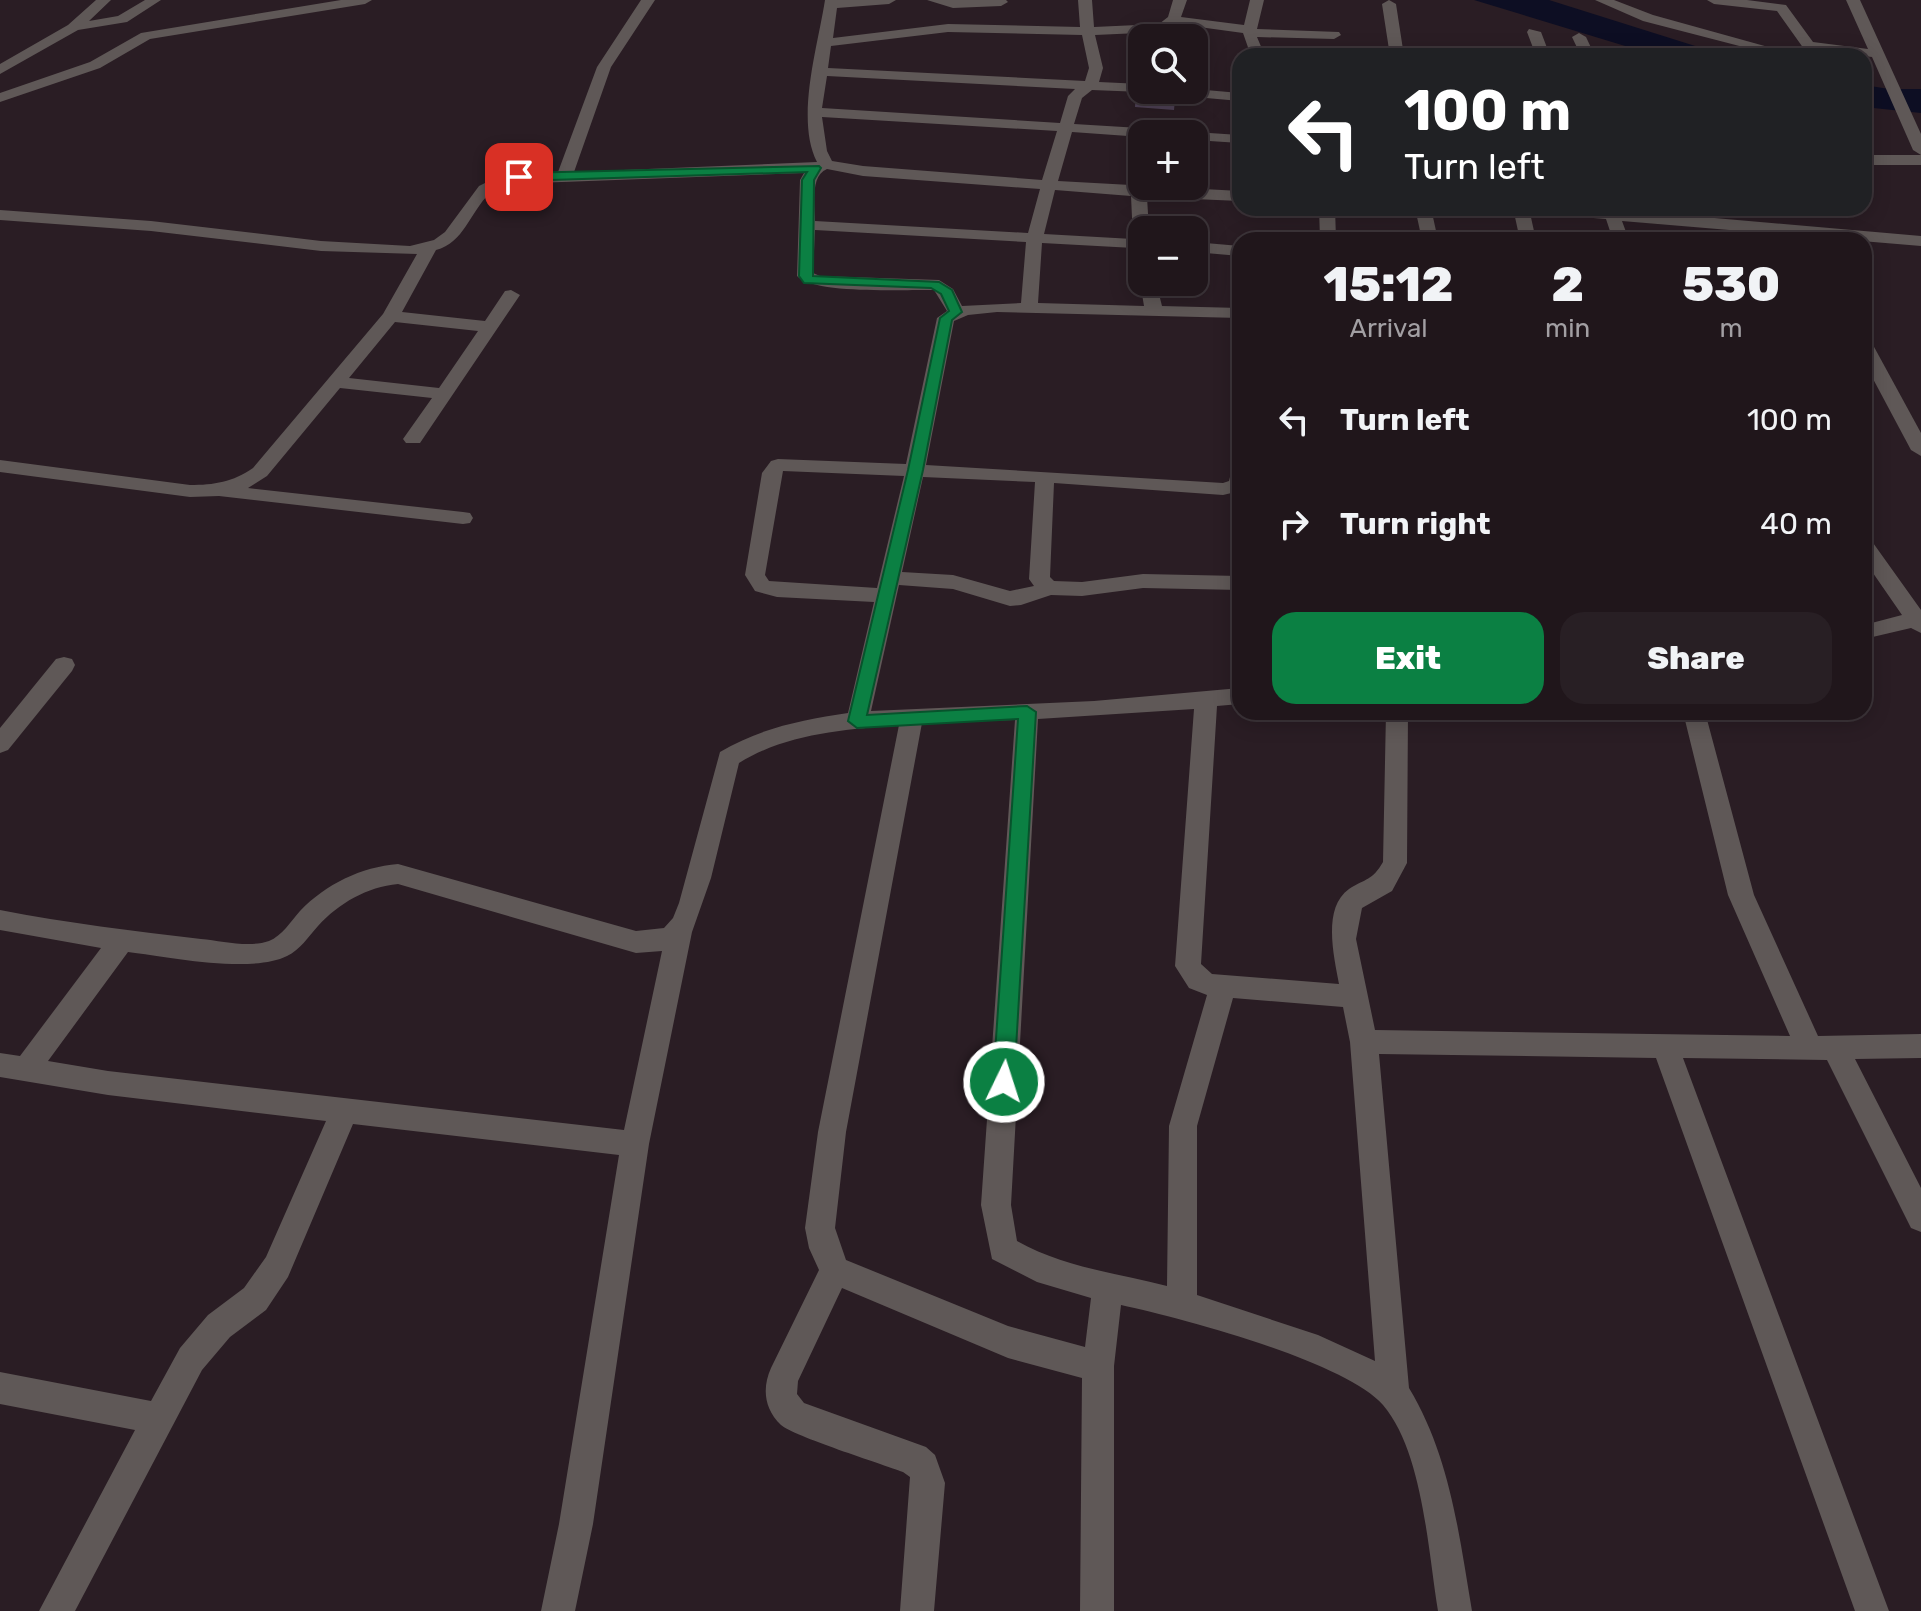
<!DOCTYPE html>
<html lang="en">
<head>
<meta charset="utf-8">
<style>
	:root { --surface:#20161b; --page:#281f24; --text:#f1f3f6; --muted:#a29fa3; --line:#3d353a; --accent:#0b8043 }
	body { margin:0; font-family:Rubik,sans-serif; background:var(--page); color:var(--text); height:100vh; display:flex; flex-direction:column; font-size:30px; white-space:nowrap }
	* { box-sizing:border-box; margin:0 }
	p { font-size:26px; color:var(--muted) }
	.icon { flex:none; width:44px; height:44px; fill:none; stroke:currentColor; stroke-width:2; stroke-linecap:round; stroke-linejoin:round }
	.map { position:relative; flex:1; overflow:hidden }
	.details { position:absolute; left:1232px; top:232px; width:640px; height:488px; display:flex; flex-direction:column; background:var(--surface); border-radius:24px; box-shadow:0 4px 20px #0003,0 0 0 2px var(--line) }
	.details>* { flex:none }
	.guide { position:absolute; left:1232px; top:48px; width:640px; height:168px; border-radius:24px; box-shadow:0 4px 20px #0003,0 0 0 2px var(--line); background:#202124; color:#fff; overflow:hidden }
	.fabs { position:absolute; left:1128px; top:24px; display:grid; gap:16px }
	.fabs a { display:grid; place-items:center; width:80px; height:80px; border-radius:16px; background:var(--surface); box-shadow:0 4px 20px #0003,0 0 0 2px var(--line); font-size:40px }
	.pin { position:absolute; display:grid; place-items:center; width:68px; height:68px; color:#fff; margin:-34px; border-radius:16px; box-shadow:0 4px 12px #0006 }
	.me { position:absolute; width:88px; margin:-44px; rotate:4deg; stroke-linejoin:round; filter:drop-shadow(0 0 6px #0008) }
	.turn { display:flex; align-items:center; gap:28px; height:168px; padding:0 40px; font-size:36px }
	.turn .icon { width:104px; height:104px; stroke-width:2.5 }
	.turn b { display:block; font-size:56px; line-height:68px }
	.eta { display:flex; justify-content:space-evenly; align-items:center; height:136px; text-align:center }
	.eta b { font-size:48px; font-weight:800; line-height:56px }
	.cta { display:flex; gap:16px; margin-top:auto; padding:16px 40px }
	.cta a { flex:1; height:92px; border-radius:24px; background:var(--accent); color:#fff; font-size:32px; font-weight:800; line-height:92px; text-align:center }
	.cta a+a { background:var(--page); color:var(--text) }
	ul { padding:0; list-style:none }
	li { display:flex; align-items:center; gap:24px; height:104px; padding:0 40px }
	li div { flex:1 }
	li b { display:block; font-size:30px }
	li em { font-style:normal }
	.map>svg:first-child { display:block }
</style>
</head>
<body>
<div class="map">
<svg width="1921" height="1611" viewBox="0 0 1921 1611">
	<rect width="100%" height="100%" fill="#2a1d24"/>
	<g fill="#0d0e23">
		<path d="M1474 0H1549L1727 56H1658Z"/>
		<path d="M1864 85 1889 89H1921V113L1864 107Z"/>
	</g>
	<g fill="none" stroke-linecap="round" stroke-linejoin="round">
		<g fill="#5f5857" fill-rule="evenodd">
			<path d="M96 0H111L89 21 118 16 145 0H161L127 22 78 30 0 74V64L68 25Z"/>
			<path d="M341 0H372L365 4 150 39 100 68 0 102V93L90 62 141 33Z"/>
			<path d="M641 0H655L611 67 574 172 817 162C795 119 818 46 825 0H896L889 4 837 8 833 38 948 24 1080 27 1078 0H1092L1094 27 1159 24 1168 17 1173 0H1187L1181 17 1244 25 1250 0H1264L1257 29 1339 32 1341 35 1334 39 1257 37 1265 56H1251L1243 33 1177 24 1161 32 1095 35 1103 68 1099 82 1142 84V90H1148L1142 92 1092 90 1082 98 1074 124 1173 130 1180 134H1142V137L1072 132 1058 181 1240 191V201L1147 197 1149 230H1142V259L1136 257 1134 248 1042 243 1038 303 1144 306 1140 282 1142 278V282H1156L1162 306 1240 308V318L997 312 968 315 954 321 926 465 1223 483 1229 481 1233 465 1240 463V491L1223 495 1054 483 1050 577 1054 581 1082 582 1143 574 1240 576V590L1143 588 1082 596 1051 595 1021 605 1010 606 953 589 899 585 871 711 1094 701 1240 688V704L1217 706 1201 964 1212 974 1339 984C1334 957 1322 908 1349 889 1366 878 1372 881 1383 862L1386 712H1408L1407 863 1392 891 1362 908 1356 939 1375 1030 1790 1036 1728 895 1683 712H1705L1754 895 1818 1036 1921 1034V1058L1855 1059 1921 1188V1232L1911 1228 1827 1060 1683 1058 1889 1611H1855L1656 1058 1379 1054 1409 1388C1450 1456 1459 1534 1472 1611H1438C1428 1551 1423 1452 1383 1405 1344 1361 1181 1318 1121 1305L1114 1366V1611H1080L1082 1378 1008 1358 842 1288 798 1381 797 1394 804 1403 926 1447 935 1455 945 1483 934 1611H900L910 1477 903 1472C882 1464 793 1436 781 1425 764 1409 762 1388 771 1368L819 1270 809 1248 805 1228 818 1132 899 725C843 730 788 733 739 763L711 878 692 932 649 1144 593 1524 575 1611H541L559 1524 619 1155 353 1124 288 1277 266 1310 230 1337 202 1370 75 1611H39L135 1430 0 1404V1372L151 1401 180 1348 208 1315 244 1288 266 1257 326 1121 108 1095 0 1077V1053L20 1056 101 948 0 930V910C67 923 134 931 201 939 222 941 249 948 269 941 282 936 291 921 300 911 326 884 361 867 398 864L636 931 664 928 673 918 679 903 720 752C760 728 802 720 848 713L874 602 777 597 755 591 745 575 762 473 771 461 778 459 906 464 937 318 947 311 934 290C905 289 816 295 797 276L800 180 804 173 507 184C502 186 494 189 490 193 470 212 464 243 436 250L402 312 485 321 505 291 511 290 520 295 420 443H406L403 439 432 398 340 388 267 476 248 488 463 512 470 513 473 518 470 523 463 524 219 496 190 497 0 472V460L190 485C214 485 233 482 253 468L383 314 417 254 321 251 151 231 0 220V210L151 221 321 241 410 246 434 240 445 232 479 186 499 176 558 172 597 67ZM948 32 1082 35 1089 68 1085 81 828 68 831 46ZM827 76 1075 89 1068 96 1060 123 822 108ZM822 117 1057 131 1042 180 863 166 832 161 827 151ZM827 169 863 176 1040 189 1028 233 815 221C815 204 810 176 827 169ZM1055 190 1131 196 1133 239 1044 234ZM815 230 1026 242 1021 303 962 306 953 289 939 280 820 276 813 273ZM395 322 478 331 439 388 349 378ZM783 471 904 476 877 588 769 581 765 575ZM923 477 1035 482 1029 579 1034 586 1010 591 953 575 902 572ZM1194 709 1175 966 1189 988 1207 995 1169 1126 1167 1286C1116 1273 1063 1267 1017 1241L1011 1205 1038 719ZM1015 720 981 1205 992 1259 1037 1282 1091 1298 1085 1347 1008 1326 846 1260 835 1228 846 1132 922 723ZM398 884 636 953 662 951 624 1130 108 1071 48 1061 128 952C169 957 251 974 287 956 300 950 308 937 318 926 339 903 367 887 398 884ZM1233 998 1343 1007 1350 1042 1375 1361 1318 1335 1197 1295V1126Z"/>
			<path d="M927 0H1006L1008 2 1001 6 953 8Z"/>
			<path d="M1389 0 1396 4 1404 56H1390L1382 4Z"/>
			<path d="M1595 0H1614L1653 15 1801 56H1778L1643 21Z"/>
			<path d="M1707 0H1747L1786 5 1813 42 1868 49 1846 0H1860L1921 134V155L1913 150 1872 57 1804 49 1777 11 1714 4Z"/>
			<path d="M1529 29 1541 32 1549 53 1547 56H1533L1535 53 1527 32Z"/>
			<path d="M1579 33 1586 37 1595 56H1581L1572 37Z"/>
			<path d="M1194 89 1240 93V101L1161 94 1154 90Z"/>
			<path d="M1194 132 1240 135V143L1194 140V134H1188Z"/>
			<rect x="1864" y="155" width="57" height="10"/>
			<path d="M1319 208H1335L1336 240H1320Z"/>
			<path d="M1415 208H1431L1438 240H1422Z"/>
			<path d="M1513 208 1612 209 1921 236V246L1622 221 1629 240H1613L1606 219 1530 213 1536 240H1520Z"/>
			<path d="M1194 242 1240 246V256L1194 252Z"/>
			<path d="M1864 340 1873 345 1921 433V456L1911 450 1864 362Z"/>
			<path d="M1864 538 1871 540 1921 610V633L1911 628 1864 639V625L1902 615 1864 560Z"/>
			<path d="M64 657 72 659 75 665 72 671 8 750 0 753V728L56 659Z"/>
		</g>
	</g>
	<path fill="#4e4155" d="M1176 90 1174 110 1135 107 1136 94Z"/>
	<path fill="#5b4c63" stroke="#403545" stroke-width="2" d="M1139 79H1142V90H1176L1175 97 1136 94Z"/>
	<path fill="#0b8043" stroke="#07532c" stroke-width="2" d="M819 166 821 168 814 180 813 276 939 282 952 290 962 312 952 320 923 470 867 715 1027 706 1036 712 1014 1082 1011 1088 1004 1091 996 1088 993 1082 1018 719 857 728 848 721 908 470 940 318 949 311 941 294 931 288 804 283 799 276 802 180 807 172 519 181 513 177 519 173Z"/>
</svg>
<div class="fabs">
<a><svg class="icon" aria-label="search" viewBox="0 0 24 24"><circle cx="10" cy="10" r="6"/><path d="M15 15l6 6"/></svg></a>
<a>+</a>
<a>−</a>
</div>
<div class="pin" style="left:519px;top:177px;background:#d93025"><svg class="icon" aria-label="arrive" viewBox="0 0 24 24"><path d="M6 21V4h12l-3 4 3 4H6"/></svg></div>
<svg class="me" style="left:1004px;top:1082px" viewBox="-20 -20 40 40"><circle r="17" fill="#0b8043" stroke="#fff" stroke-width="3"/><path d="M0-11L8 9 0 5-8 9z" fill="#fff"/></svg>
<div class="guide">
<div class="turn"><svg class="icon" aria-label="left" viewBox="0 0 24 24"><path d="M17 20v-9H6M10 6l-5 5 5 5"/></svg><div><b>100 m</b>Turn left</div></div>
</div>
<section class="details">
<div class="eta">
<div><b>15:12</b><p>Arrival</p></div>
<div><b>2</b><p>min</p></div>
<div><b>530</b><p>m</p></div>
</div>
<ul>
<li><svg class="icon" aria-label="left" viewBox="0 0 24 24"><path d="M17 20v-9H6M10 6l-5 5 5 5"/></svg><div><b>Turn left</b></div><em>100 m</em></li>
<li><svg class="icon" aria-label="right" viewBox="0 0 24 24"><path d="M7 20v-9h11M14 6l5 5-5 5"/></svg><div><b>Turn right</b></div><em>40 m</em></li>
</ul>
<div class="cta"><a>Exit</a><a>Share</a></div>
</section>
</div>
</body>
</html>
